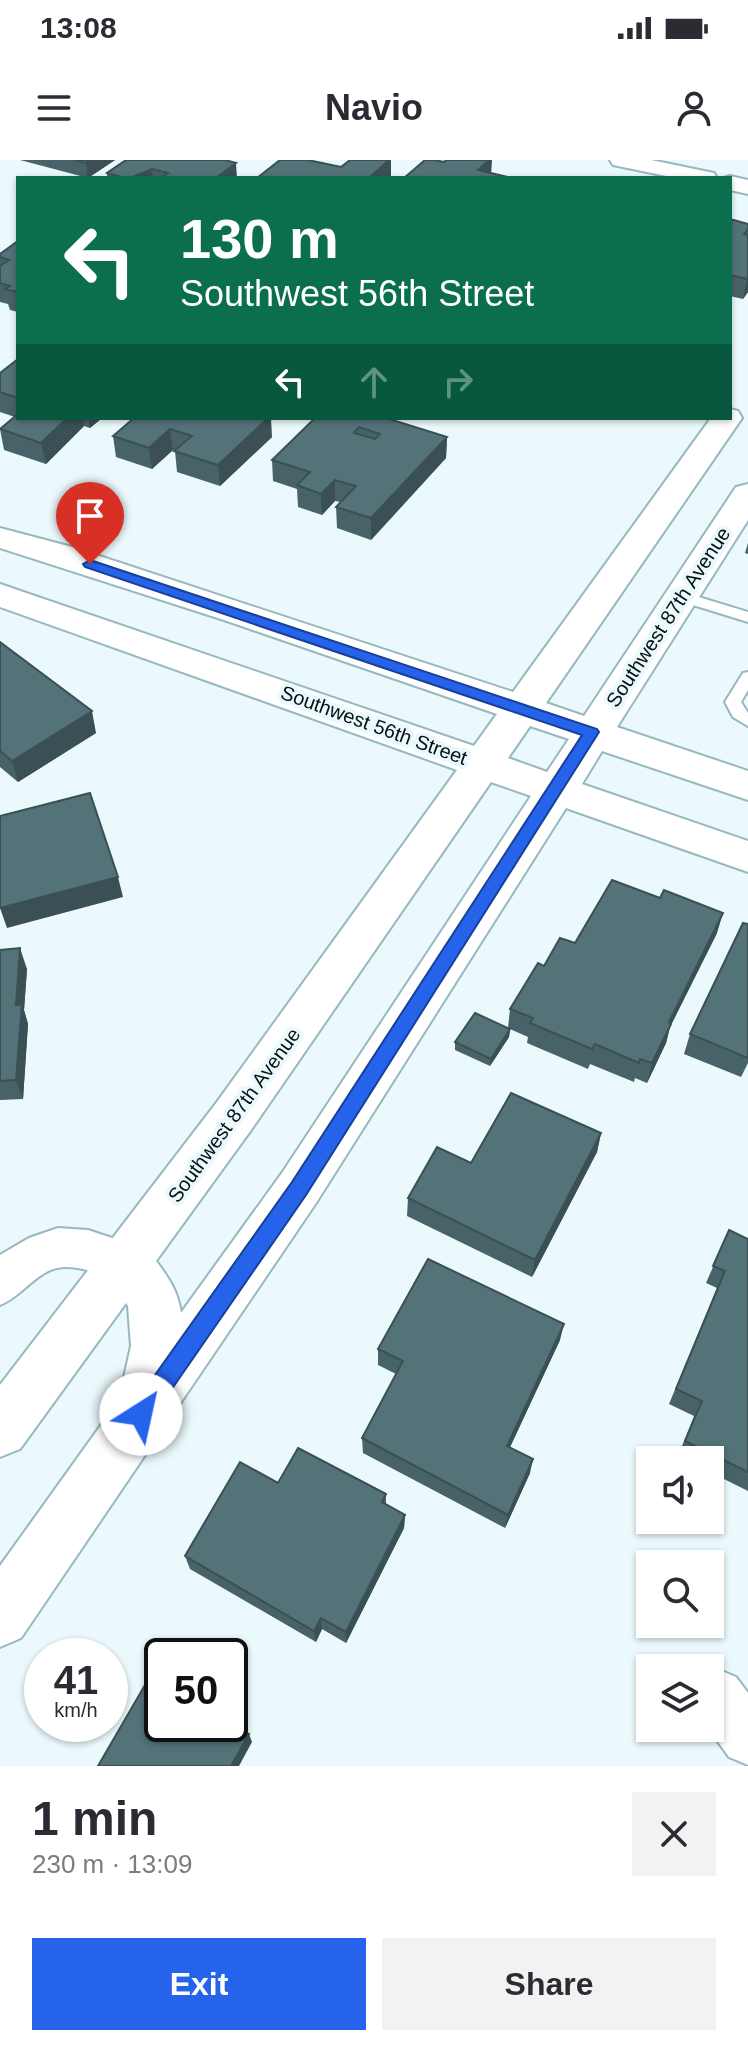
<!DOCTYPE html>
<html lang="en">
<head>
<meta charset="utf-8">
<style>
	:root { --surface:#fff; --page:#f2f2f3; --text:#2b2b33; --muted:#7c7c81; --accent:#2563eb }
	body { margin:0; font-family:Helvetica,sans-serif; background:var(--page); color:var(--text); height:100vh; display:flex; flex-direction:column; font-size:30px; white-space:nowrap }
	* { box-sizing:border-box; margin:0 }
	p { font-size:26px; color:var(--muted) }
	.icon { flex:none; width:44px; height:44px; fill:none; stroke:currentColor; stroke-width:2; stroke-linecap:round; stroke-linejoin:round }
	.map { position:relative; height:1606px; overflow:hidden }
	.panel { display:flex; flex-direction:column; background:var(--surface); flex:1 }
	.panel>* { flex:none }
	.guide { position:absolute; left:16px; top:16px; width:716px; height:244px; border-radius:0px; box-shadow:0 2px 6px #0004; background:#0b6e4f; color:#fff; overflow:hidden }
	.tools { position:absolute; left:636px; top:1286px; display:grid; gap:16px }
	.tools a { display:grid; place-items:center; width:88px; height:88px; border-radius:0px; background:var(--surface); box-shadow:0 2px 6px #0004; font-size:40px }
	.speed { position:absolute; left:24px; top:1478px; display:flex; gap:16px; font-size:40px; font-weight:700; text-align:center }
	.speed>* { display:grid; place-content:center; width:104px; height:104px; border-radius:50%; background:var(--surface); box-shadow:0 2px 6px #0004; line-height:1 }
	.speed small { font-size:20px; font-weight:400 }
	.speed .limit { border:4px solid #111; border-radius:12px; background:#fff; color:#111 }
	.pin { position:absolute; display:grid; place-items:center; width:68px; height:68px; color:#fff; margin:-82px -34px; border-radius:50% 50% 50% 0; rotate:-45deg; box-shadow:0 0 8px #0007 }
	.pin .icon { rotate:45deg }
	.me { position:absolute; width:88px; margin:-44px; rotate:35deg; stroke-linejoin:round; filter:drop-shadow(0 0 6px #0008) }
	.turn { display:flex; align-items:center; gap:28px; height:168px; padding:0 32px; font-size:36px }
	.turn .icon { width:104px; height:104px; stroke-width:2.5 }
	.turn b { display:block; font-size:56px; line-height:68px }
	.lanes { display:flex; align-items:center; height:76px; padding:0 32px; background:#0003; justify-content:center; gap:40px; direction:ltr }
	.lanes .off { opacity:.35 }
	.round { display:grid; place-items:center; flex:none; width:84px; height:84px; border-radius:0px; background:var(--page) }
	.overview { display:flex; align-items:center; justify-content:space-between; height:136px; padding:0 32px }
	h1 { font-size:48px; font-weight:600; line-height:60px }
	.primary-button { display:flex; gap:16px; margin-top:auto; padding:16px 32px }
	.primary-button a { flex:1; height:92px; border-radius:0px; background:var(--accent); color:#fff; font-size:32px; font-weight:600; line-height:92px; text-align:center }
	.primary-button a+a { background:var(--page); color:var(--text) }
	.status { display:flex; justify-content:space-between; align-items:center; height:56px; padding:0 40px; background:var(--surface); direction:ltr }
	.status svg { height:22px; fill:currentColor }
	header { display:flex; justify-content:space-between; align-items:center; height:104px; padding:0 32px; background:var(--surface); font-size:36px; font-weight:600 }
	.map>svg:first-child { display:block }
</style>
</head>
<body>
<div class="status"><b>13:08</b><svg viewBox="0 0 49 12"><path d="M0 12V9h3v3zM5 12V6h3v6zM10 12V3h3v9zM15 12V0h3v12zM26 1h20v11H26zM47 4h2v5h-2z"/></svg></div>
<header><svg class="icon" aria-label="menu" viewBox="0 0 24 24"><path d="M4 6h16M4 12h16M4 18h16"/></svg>Navio<svg class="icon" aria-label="person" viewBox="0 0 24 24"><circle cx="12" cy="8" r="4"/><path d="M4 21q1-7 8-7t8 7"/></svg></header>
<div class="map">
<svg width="748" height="1606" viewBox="0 0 748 1606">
	<rect width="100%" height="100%" fill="#ebf9fc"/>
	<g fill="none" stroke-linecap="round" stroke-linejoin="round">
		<g stroke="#96b8bf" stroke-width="4">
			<g id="service">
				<path d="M682 432 748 452V462L677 440V434Z"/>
				<path d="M748 512V530L741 542 748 553V566L733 557 725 542 743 513Z"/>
			</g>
		</g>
		<g stroke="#96b8bf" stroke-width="4">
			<g id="minor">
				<path d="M610 0H651L714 13 717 18H676L613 5Z"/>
				<path d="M730 16 748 20V34L730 30V18H724Z"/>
				<path d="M58 1068 88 1070 142 1088 148 1102 142 1116C112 1128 89 1102 57 1108 35 1113 21 1137 0 1145V1095L29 1078Z"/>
				<path d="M717 1509 736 1517 748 1533V1605L729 1597 708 1568 710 1512Z"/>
			</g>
		</g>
		<g stroke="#96b8bf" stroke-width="4">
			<path id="secondary" d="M730 249 738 251 742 258 546 543 584 556 736 327 748 324V360L617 567 748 611V640L602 591 582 624 748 681V712L566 648 316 1043 21 1478 0 1487V1406L119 1240 131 1186 128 1146 126 1143 20 1289 0 1297V1225L217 942 457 610 0 447V424L474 586 497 554 224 460 0 388V368L72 387 513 532 711 258H730ZM530 566 569 579 547 612 508 598ZM491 622 531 636 282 1013 181 1153C178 1132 169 1118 156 1101L251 970Z"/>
		</g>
		<use href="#service" fill="#fff" fill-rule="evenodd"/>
		<use href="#minor" fill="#fff" fill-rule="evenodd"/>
		<use href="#secondary" fill="#fff" fill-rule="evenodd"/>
	</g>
	<g fill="#476368">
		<path d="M20 0H115L88 18Z"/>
		<path d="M126 0 237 18H107V13Z"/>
		<path d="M730 59 748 64V132L743 139 730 136Z"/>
		<path d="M18 81V152L10 150 8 144 0 142V94Z"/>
		<path d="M18 199V258H102L90 268 84 266 46 304 4 290 0 269 15 257 0 252V213Z"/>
		<path d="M134 258 272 277 220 326 177 312 175 291 173 290 152 309 116 297 113 276Z"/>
		<path d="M315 258 447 277 446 298 371 380 337 368 336 347 340 342 335 341 322 355 298 347 297 329 273 321 272 300Z"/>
		<path d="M748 383V394L745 393Z"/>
		<path d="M0 482 96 573 18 622 0 607Z"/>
		<path d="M748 764V903L741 917 684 894 690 874Z"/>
		<path d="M717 773 670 867 666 883 647 923 635 918 634 922 590 904 588 909 527 883 528 877 510 869 509 877 490 906 455 890V882L508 868 510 849 544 806 575 783Z"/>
		<path d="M0 790 27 809 24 850 28 864 23 939 0 940Z"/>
		<path d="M601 973 597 992 532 1117 407 1056 408 1038 471 1003Z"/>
		<path d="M729 1070 748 1079V1331L710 1312V1300H687L678 1296 694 1256 669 1244 717 1128 706 1123Z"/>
		<path d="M560 1180 510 1287 530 1313 505 1368 363 1293 362 1278 396 1214 378 1205V1189Z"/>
		<path d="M278 1323 386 1334V1344L405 1355 404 1368 346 1483 322 1469 316 1482 190 1409 185 1396Z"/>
	</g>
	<g fill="#3a5055">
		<path d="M90 0H115L88 18 86 3Z"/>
		<path d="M389 0H391V18H369Z"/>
		<path d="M489 0H492L491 16 478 10Z"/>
		<path d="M236 3 237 18H216Z"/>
		<path d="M152 9 153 18H130Z"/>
		<path d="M748 117V132L743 139 747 119Z"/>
		<path d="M67 258H83L84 266 46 304 41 283Z"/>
		<path d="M88 258H102L90 268Z"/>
		<path d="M268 258H271L272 277 220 326 218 305Z"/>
		<path d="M170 269 173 290 152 309 149 288Z"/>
		<path d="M447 277 446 298 371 380V358Z"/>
		<path d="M335 320V341L322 355 321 334Z"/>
		<path d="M92 551 96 573 18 622 12 601Z"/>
		<path d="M118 717 123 737 7 768 0 748Z"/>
		<path d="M723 753 717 773 670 867 666 883 647 923 652 903 669 862Z"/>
		<path d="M20 788 27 809 24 850 28 864 23 939 16 920V845Z"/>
		<path d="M510 869 509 877 490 906 491 899Z"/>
		<path d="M601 973 597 992 532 1117 535 1100Z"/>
		<path d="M564 1164 560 1180 504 1300 507 1286Z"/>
		<path d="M533 1299 530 1313 505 1368 508 1355Z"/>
		<path d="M405 1355 404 1368 346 1483V1472Z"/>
		<path d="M321 1458 322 1469 316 1482 314 1471Z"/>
		<path d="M249 1574 252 1582 239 1606H231Z"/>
	</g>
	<g fill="#537379" stroke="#3a5055" stroke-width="2" fill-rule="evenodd">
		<path d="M74 0H90L86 3Z"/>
		<path d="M126 0H225L236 3 216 18H161L168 13 152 9 130 18H124L107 13Z"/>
		<path d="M280 0H308L341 7 350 0H389L369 18H257Z"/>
		<path d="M425 0H435L444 2 446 0H489L478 10 512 18H404Z"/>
		<path d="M730 59 748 64V69L744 74 748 75V117L747 119 730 115Z"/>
		<path d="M18 81V131L17 132 5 129 10 126 0 123V106L9 100 0 97V94Z"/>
		<path d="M18 199V238L0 232V213Z"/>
		<path d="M18 254V258H67L41 283 0 269Z"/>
		<path d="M134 258H268L218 305 174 291 192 276 170 269 149 288 113 276Z"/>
		<path d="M315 258H386L447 277 371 358 336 347 356 326 335 320 321 334 297 325 310 312 272 300ZM359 267 380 274 375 279 354 273Z"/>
		<path d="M0 482 92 551 12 601 0 591Z"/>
		<path d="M90 633 118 717 0 748V656Z"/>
		<path d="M612 720 660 738 664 730 723 753 669 862 671 864 652 903 640 899 639 903 595 884 592 889 530 863 533 858 510 849 538 803 544 806 560 778 575 783Z"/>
		<path d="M743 763 748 764V898L690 874Z"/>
		<path d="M20 788 16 845 22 844 16 920 0 921V790Z"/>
		<path d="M475 853 510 869 491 899 455 882Z"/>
		<path d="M511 933 601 973 535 1100 408 1038 437 987 471 1003Z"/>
		<path d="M729 1070 748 1079V1312L685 1281 702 1241 676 1229 725 1111 713 1106Z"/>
		<path d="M428 1099 564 1164 507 1286 533 1299 508 1355 362 1278 403 1201 378 1189Z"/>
		<path d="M298 1288 386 1334 382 1342 405 1355 346 1472 321 1458 314 1471 185 1396 240 1302 278 1323Z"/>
		<path d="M152 1513 162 1519V1564H230V1562L249 1574 231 1606H98Z"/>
	</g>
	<path fill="#2563eb" stroke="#184099" stroke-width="2" d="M90 400 597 569 599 572 306 1035 149 1262 141 1265 133 1262 129 1254 133 1246 292 1022 582 575 85 407 83 404Z"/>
	<g text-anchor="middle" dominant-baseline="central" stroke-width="8" stroke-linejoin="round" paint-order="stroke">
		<g font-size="20" fill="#051113" stroke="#ebf9fc">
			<text transform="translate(668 457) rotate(-57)">Southwest 87th Avenue</text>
			<text transform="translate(374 565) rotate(20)">Southwest 56th Street</text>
			<text transform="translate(234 955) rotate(-54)">Southwest 87th Avenue</text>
		</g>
	</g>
</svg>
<div class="tools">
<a><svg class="icon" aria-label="sound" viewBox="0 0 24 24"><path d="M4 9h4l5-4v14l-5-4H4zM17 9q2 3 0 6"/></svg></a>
<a><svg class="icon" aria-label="search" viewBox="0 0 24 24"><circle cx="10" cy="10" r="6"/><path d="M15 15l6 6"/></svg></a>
<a><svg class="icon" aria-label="layers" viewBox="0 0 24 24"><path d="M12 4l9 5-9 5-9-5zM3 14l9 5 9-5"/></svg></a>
</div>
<div class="speed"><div>41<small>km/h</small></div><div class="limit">50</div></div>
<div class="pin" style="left:90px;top:404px;background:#d93025"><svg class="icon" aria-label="arrive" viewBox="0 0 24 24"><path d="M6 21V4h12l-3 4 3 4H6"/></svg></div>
<svg class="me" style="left:141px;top:1254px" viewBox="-20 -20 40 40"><circle r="19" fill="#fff"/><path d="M0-13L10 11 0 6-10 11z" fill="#2563eb"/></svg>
<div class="guide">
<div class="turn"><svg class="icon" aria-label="left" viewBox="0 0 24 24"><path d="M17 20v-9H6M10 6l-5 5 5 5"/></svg><div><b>130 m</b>Southwest 56th Street</div></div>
<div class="lanes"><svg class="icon" aria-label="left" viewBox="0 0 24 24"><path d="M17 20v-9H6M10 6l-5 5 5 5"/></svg><svg class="icon off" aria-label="ahead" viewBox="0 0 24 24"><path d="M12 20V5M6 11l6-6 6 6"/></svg><svg class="icon off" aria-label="right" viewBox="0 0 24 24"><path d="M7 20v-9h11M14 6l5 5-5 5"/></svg></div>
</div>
</div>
<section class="panel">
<div class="overview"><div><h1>1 min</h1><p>230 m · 13:09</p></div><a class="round"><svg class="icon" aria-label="close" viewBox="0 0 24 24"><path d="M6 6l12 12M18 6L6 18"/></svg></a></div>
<div class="primary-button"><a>Exit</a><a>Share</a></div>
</section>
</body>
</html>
